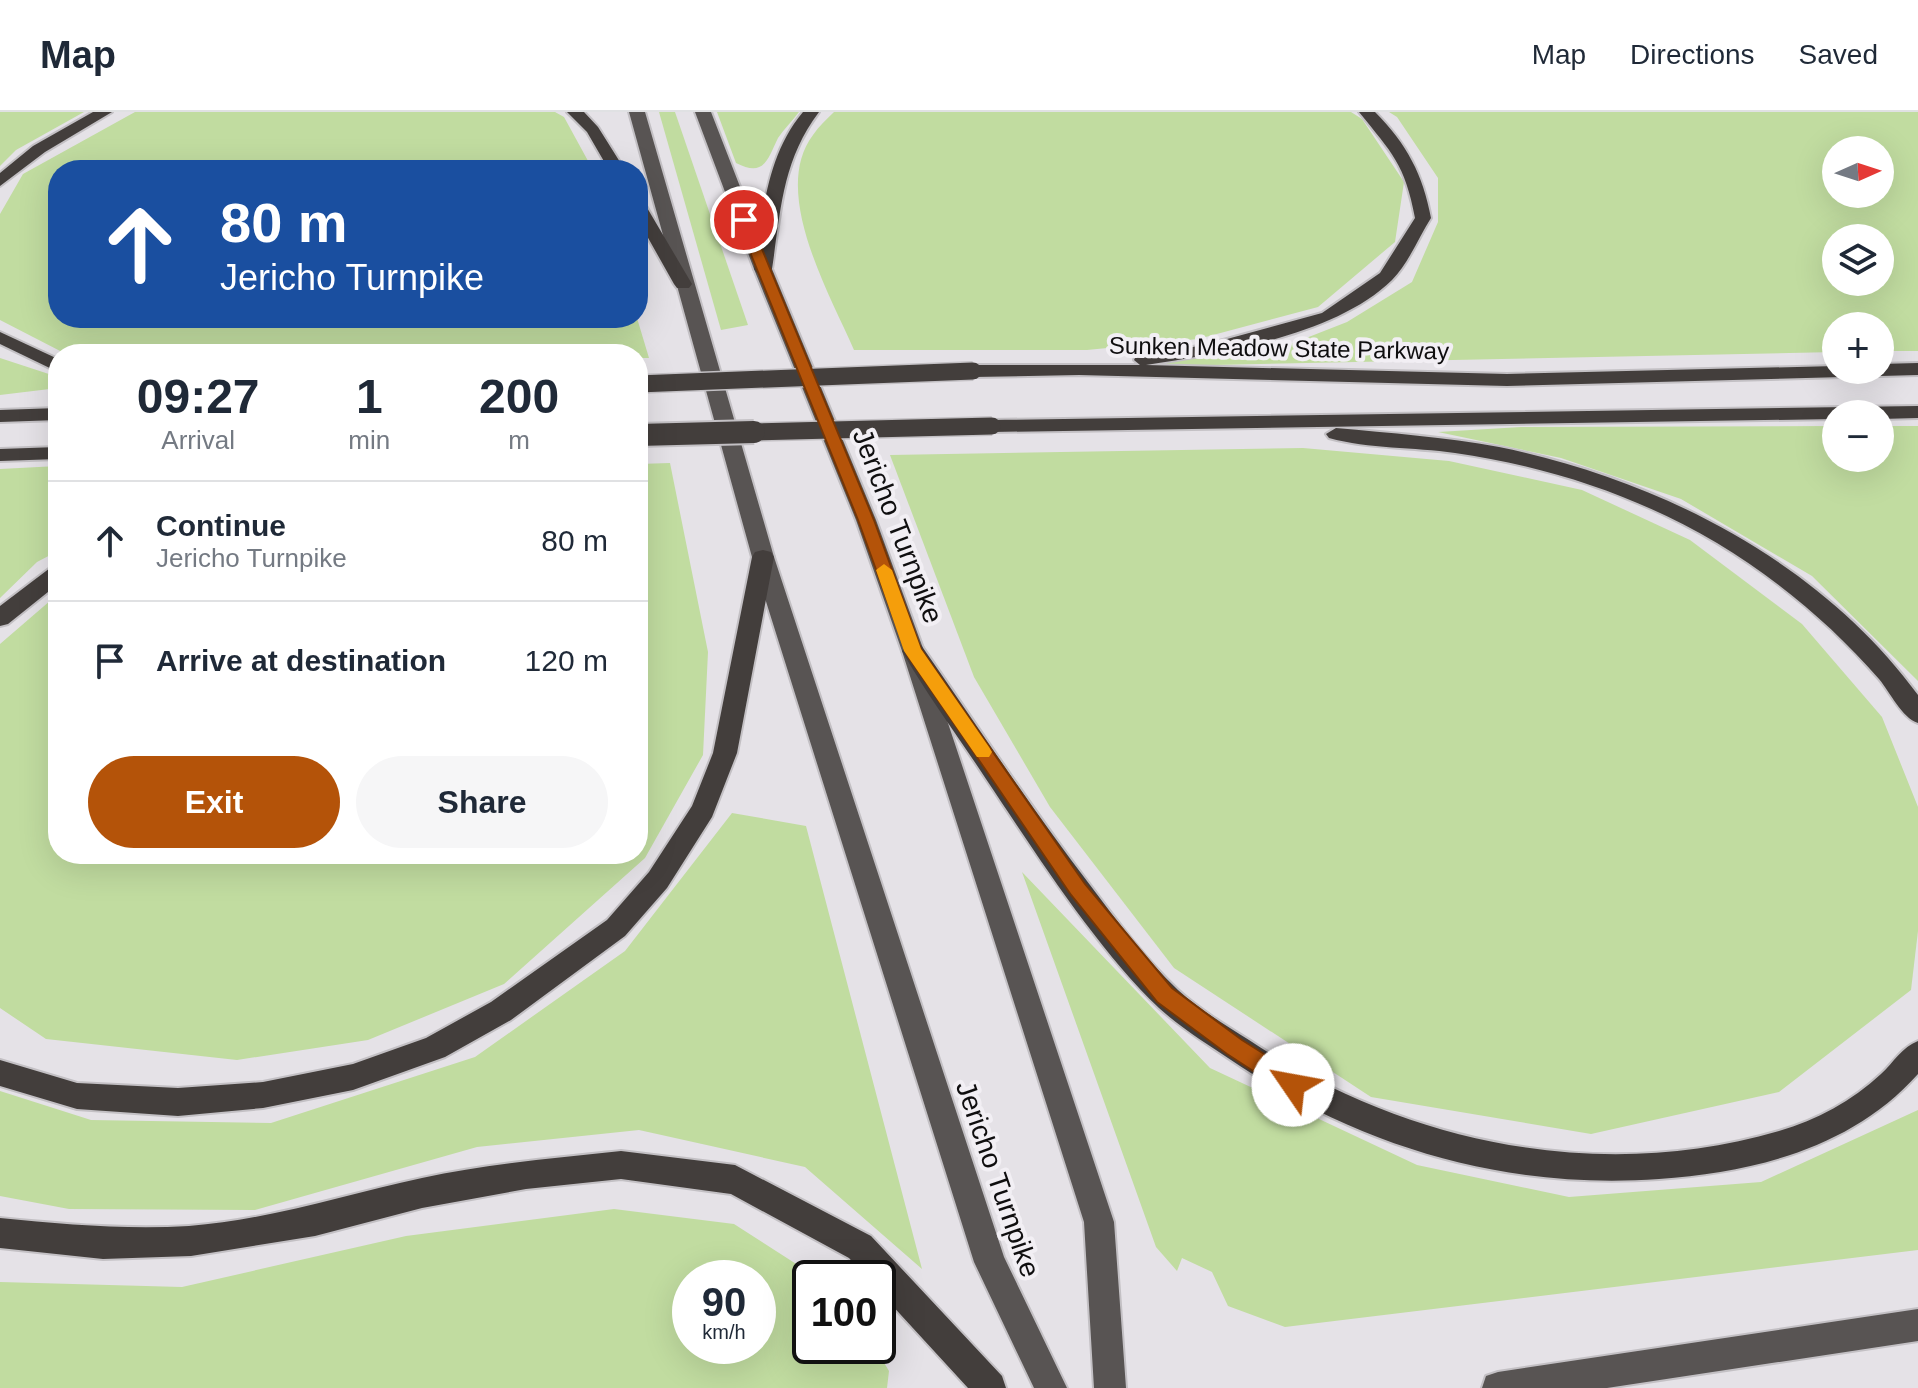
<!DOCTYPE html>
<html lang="en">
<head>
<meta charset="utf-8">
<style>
	:root { --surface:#fff; --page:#f6f6f7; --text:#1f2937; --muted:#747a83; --line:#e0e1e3; --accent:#b45309 }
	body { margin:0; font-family:Helvetica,sans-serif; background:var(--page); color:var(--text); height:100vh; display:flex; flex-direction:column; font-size:30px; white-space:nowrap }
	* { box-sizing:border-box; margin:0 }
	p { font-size:26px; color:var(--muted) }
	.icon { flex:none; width:44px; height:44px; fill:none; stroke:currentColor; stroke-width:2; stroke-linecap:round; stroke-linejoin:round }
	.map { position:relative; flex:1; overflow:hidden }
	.sheet { position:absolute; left:48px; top:232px; width:600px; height:520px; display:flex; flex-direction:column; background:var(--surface); border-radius:32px; box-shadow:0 8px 32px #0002 }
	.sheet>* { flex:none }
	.banner { position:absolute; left:48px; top:48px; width:600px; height:168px; border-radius:32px; box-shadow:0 8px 32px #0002; background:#1a4fa0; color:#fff; overflow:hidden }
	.needle { width:52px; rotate:87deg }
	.fabs { position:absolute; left:1822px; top:24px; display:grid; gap:16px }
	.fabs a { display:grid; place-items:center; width:72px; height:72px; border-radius:50%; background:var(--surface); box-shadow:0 8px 32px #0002; font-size:40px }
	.speed { position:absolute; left:672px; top:1148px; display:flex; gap:16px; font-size:40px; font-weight:700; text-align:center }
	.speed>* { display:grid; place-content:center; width:104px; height:104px; border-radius:50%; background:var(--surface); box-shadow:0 8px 32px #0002; line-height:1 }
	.speed small { font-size:20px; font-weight:400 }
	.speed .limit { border:4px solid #111; border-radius:12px; background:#fff; color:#111 }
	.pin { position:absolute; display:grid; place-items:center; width:68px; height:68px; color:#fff; margin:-34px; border:4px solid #fff; border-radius:50%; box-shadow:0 2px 8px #0007 }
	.me { position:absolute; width:88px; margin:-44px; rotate:303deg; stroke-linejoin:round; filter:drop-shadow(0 0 6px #0008) }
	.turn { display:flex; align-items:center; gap:28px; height:168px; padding:0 40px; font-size:36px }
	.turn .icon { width:104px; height:104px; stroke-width:2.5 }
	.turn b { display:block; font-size:56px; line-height:68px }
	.eta { display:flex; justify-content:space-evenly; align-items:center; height:136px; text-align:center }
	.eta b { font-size:48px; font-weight:700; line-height:56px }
	.cta { display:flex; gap:16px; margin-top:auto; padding:16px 40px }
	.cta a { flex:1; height:92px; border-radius:48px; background:var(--accent); color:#fff; font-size:32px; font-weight:700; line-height:92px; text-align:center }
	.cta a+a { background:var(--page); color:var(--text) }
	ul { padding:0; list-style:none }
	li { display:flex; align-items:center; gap:24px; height:120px; padding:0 40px; border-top:2px solid var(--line) }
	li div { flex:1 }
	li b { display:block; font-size:30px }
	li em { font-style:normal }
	header { display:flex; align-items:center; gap:48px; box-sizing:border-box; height:112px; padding:0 40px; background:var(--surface); border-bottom:2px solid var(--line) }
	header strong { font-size:38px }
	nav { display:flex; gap:44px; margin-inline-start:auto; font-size:28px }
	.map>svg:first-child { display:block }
</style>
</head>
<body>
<header>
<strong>Map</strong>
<nav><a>Map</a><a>Directions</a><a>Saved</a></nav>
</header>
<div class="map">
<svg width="1918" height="1276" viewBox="0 0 1918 1276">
	<rect width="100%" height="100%" fill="#e5e2e7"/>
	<g fill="#c1dca0" fill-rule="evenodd">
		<path d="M0 0H84L16 38 0 54Z"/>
		<path d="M135 0H555L564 5 593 58H58V206H637L649 246H638V242H66L0 208V102L23 62Z"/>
		<path d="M659 0H675L748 213 721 218Z"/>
		<path d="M717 0H799C793 8 784 17 778 26 768 46 765 66 736 51Z"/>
		<path d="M834 0H1351L1362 7 1404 70 1395 130 1318 195 1198 227 1087 238H854C830 182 770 80 813 23 819 14 827 7 834 0Z"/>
		<path d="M1389 0H1918V239H1880V214H1836V240L1167 254 1166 250 1278 237 1347 210 1412 170 1438 110V66L1397 5ZM1836 38H1880V82H1836ZM1836 126H1880V170H1836Z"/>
		<path d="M0 246 58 265V276L0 283Z"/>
		<path d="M1836 314V346H1880V314H1918V569L1812 464 1681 387 1561 346 1438 320 1521 315Z"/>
		<path d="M1303 336 1449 349 1582 378 1690 428 1802 512 1882 605 1918 695V819L1911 878 1779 980 1591 1022 1371 985 1174 856 1050 695 974 565 890 343Z"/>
		<path d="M670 351 708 540 703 643 645 746 504 872 368 928 237 948 46 927 0 896V532L58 482V742H638V352Z"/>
		<path d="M58 354V439L37 450 0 486V357Z"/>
		<path d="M732 701 806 714 922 1157 805 1055 639 1018 477 1035 255 1098 69 1097 0 1084V979L91 1008 271 1011 475 945 625 839Z"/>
		<path d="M1022 760 1210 956 1417 1053 1569 1085 1761 1070 1918 998V1138L1285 1215 1228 1194 1212 1160 1182 1146 1177 1159 1156 1135Z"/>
		<path d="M614 1097 734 1112 818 1166H810V1234H874L889 1259 887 1276H0V1170L182 1175 406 1124ZM690 1166H758V1234H690Z"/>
	</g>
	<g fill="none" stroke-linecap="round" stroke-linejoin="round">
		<g stroke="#c3c0c4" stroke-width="4">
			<g id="major">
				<path d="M629 0H645L774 445 1004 1145 1067 1276H1034L974 1150 752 445Z"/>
				<path d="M695 0H711L772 157 876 408 924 539 1114 1110 1126 1276H1094L1084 1110 902 539 856 408 754 157Z"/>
				<path d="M1918 1197V1229L1607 1276H1482L1486 1264 1498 1260Z"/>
			</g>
		</g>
		<g stroke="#c3c0c4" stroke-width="4">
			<g id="highway">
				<path d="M93 0H112L45 40 0 74V61L33 34Z"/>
				<path d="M567 0H584L598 15 625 58H609L587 20Z"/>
				<path d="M803 0H819C782 49 781 98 772 157L763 162 757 161 754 157C763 102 766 44 803 0Z"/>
				<path d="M1359 0H1375C1407 32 1423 63 1431 106 1419 125 1408 152 1392 168 1336 223 1222 241 1146 253L1507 262 1836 254V258H1880V252L1918 251V263L1507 274 1079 263 973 265 964 259 973 253H1140L1134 248 1136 244 1205 233 1322 201 1380 161 1415 106C1405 52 1392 41 1359 0Z"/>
				<path d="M638 89 646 94 692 172 689 176H677L674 172 638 108Z"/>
				<path d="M0 220 58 247V260L0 232Z"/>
				<path d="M1918 294V306L1880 307V302H1836V307L992 320 982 314 992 308Z"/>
				<path d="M58 296V308L0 310V298Z"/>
				<path d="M1336 316C1390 321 1445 325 1499 335 1658 367 1821 450 1918 583V611C1902 606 1890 580 1879 567 1833 514 1777 467 1717 431 1638 384 1547 354 1455 341 1414 335 1369 337 1329 326L1326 322Z"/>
				<path d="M58 335V347L0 349V337Z"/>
				<path d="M763 438 771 440 774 445 737 641 712 705 667 776 625 824 511 908 445 945 353 978 263 996 178 1004 77 997 0 974V948L77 971 178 976 263 970 353 952 426 926 491 890 607 808 649 760 692 694 713 641 752 445 755 440Z"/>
				<path d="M58 453V472L8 512 0 514V494L50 456Z"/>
				<path d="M913 531 921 533C977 613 1030 695 1090 773 1117 809 1145 847 1178 878 1199 897 1225 913 1249 928 1404 1031 1598 1072 1779 1019 1817 1008 1852 989 1881 962 1894 950 1902 935 1918 929V962C1852 1036 1755 1060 1659 1067 1505 1078 1359 1035 1231 948 1207 932 1181 916 1159 896 1096 836 1035 740 986 667 958 624 927 583 902 539L905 533Z"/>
				<path d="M621 1039 735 1053 871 1124 1002 1264 1006 1276H968L878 1178V1166H867L849 1146 731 1082 621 1067 526 1077 422 1096 315 1124 191 1144 103 1147 0 1136V1106C63 1112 125 1118 189 1114 268 1108 344 1083 422 1066 487 1052 554 1046 621 1039Z"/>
			</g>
		</g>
		<use href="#major" fill="#585453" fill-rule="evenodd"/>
		<use href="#highway" fill="#433e3c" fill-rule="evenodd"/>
		<g stroke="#c3c0c4" stroke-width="20" stroke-linecap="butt">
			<g id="highway-bridge-far1">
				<path d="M638 272 973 259"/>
				<path d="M675 322 992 314"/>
			</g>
		</g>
		<g stroke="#c3c0c4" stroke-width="26" stroke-linecap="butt">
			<path id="highway-bridge" d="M638 323 754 320"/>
		</g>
		<use href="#highway-bridge-far1" stroke="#433e3c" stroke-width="17"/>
		<use href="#highway-bridge" stroke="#433e3c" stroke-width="22"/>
	</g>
	<path fill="#b45309" stroke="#753606" stroke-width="2" d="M744 104 750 108 874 408 921 537 1085 772 1172 876 1242 928 1301 965 1304 973 1301 980 1293 983 1285 980 1227 942 1157 890 1071 783 907 543 858 408 737 108Z"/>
	<path fill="#f59e0b" d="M884 452 892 458 921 537 989 635 992 640 989 645H977L904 539 876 458Z"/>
	<g text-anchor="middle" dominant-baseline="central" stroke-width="8" stroke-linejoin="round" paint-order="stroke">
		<g font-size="24" fill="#0f0e0f" stroke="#f2eff4">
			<text transform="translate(1279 236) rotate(1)">Sunken Meadow State Parkway</text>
		</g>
		<g font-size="28" fill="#0f0e0f" stroke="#f2eff4">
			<text transform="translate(898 414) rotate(69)">Jericho Turnpike</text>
			<text transform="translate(998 1067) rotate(71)">Jericho Turnpike</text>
		</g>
	</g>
</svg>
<div class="fabs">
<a><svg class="needle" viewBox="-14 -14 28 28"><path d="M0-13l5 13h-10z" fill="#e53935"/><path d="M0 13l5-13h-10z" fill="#747a83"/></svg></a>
<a><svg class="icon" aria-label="layers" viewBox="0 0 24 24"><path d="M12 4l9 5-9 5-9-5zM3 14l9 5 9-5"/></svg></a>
<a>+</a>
<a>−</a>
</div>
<div class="speed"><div>90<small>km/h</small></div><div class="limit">100</div></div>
<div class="pin" style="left:744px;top:108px;background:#d93025"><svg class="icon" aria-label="arrive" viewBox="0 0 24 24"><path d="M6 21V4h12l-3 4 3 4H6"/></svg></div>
<svg class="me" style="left:1293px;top:973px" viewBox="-20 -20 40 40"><circle r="19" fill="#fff"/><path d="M0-13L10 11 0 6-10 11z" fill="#b45309"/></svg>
<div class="banner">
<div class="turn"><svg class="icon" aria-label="ahead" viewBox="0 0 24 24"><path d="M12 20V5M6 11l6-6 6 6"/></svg><div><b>80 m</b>Jericho Turnpike</div></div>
</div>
<section class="sheet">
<div class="eta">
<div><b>09:27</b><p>Arrival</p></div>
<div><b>1</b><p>min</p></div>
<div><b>200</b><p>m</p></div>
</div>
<ul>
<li><svg class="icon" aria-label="ahead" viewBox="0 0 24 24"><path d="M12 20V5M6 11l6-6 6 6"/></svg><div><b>Continue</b><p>Jericho Turnpike</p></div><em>80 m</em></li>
<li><svg class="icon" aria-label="arrive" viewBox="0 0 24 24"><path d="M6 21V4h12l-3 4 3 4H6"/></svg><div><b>Arrive at destination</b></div><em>120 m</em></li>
</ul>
<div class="cta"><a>Exit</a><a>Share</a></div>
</section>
</div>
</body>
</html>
